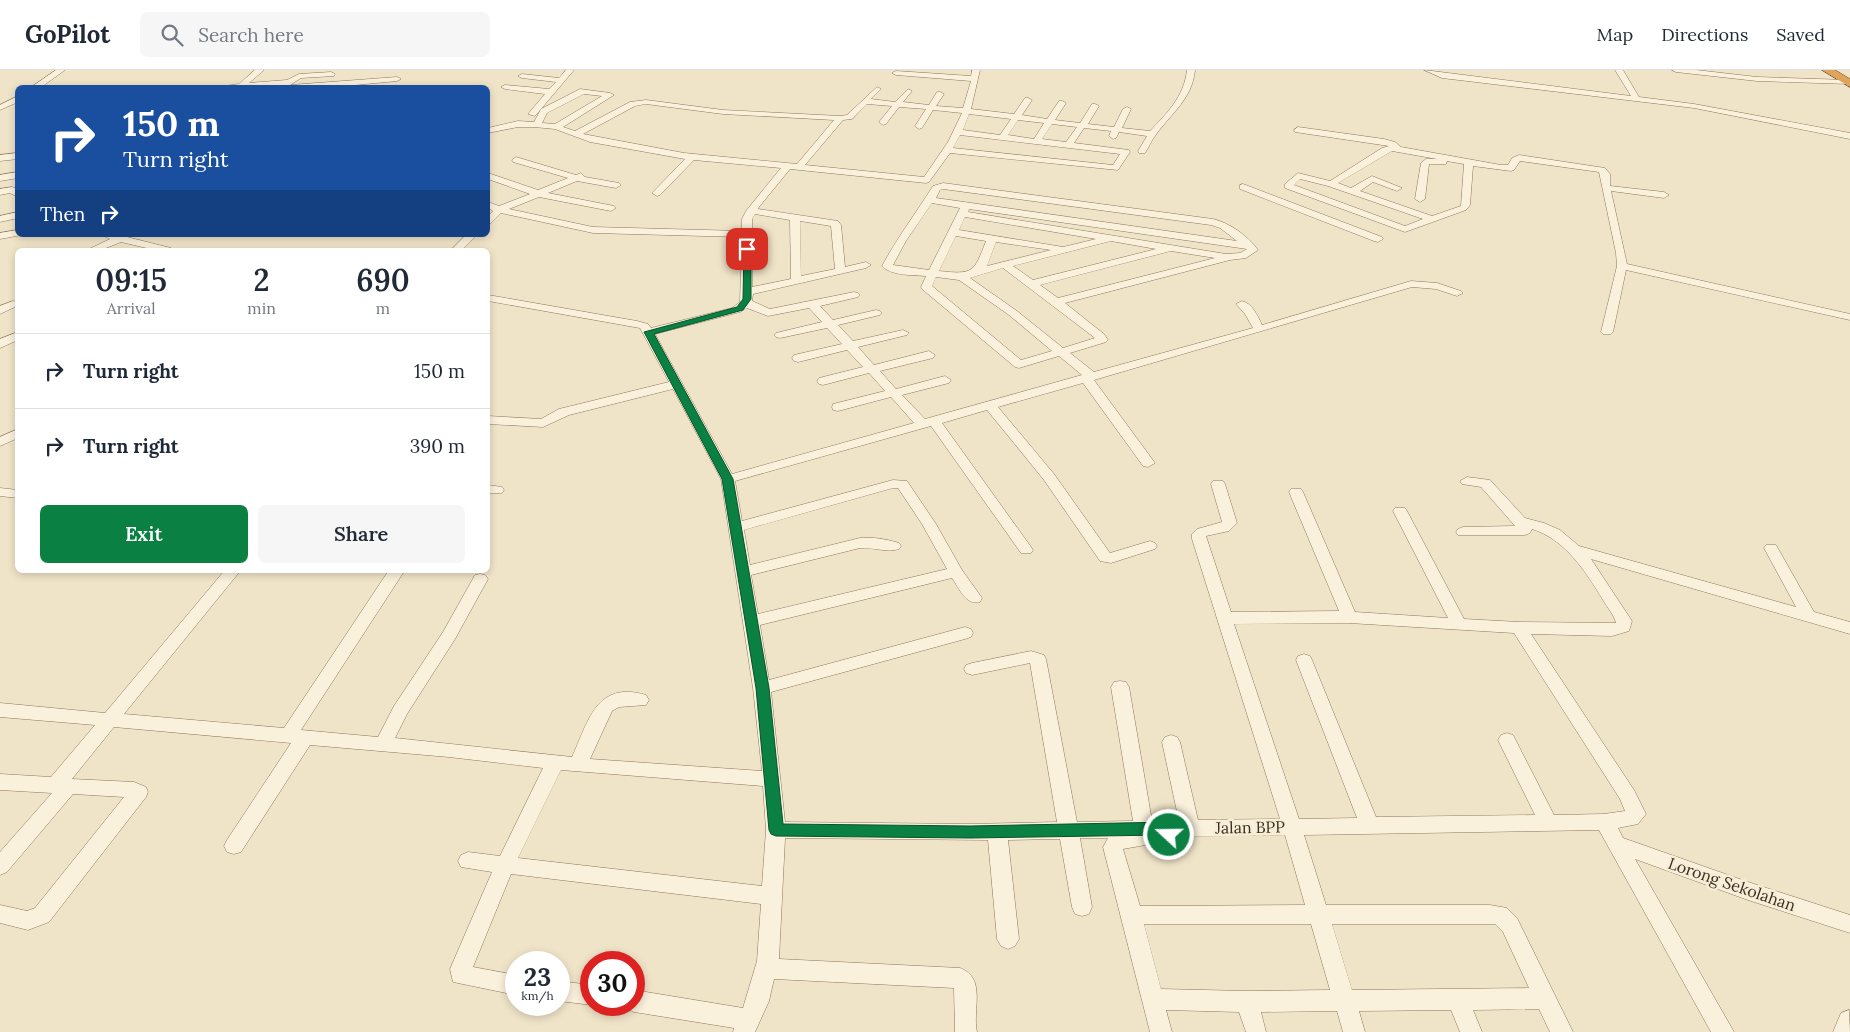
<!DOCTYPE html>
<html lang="en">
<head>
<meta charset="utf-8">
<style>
	:root { --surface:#fff; --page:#f6f6f7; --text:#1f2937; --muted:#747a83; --line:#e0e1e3; --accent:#0b8043 }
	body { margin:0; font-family:Lora,serif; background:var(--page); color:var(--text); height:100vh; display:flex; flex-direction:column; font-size:19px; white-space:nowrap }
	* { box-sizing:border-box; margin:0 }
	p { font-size:16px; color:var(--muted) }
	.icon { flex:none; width:28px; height:28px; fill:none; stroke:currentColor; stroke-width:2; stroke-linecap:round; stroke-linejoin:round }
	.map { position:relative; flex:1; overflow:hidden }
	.panel { position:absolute; left:15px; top:178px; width:475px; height:325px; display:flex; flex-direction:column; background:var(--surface); border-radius:8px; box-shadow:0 2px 8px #0003 }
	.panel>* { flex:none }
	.guide { position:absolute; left:15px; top:15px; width:475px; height:152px; border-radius:8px; box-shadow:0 2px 8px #0003; background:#1a4fa0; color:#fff; overflow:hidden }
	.speed { position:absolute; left:505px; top:881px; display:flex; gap:10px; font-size:25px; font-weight:700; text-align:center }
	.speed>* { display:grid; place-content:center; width:65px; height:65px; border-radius:50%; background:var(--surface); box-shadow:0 2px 8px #0003; line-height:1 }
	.speed small { font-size:12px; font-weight:400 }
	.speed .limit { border:8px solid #d22; background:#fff; color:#111 }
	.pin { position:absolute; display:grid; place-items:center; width:42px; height:42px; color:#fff; margin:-21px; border-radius:10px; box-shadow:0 2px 8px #0006 }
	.me { position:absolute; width:55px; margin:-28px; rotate:291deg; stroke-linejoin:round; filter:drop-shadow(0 0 4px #0008) }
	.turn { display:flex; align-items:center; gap:18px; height:105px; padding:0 25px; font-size:22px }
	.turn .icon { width:65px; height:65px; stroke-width:2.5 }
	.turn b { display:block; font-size:35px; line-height:42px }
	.then { display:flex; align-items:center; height:48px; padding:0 25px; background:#0003; gap:10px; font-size:19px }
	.eta { display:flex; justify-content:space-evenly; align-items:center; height:85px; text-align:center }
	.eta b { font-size:30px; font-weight:600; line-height:35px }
	.action { display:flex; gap:10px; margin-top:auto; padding:10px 25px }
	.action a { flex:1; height:58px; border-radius:8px; background:var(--accent); color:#fff; font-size:20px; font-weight:600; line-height:58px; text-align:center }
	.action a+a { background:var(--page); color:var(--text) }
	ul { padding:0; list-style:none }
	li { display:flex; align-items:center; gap:15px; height:75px; padding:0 25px; border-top:1px solid var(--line) }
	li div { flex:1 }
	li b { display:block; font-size:19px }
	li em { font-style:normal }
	header { display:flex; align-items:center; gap:30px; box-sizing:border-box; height:70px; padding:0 25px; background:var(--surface); border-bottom:1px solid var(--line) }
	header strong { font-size:24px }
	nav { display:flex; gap:28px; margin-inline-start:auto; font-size:18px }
	.search { width:350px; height:45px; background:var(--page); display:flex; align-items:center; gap:12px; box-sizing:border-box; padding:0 18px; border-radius:8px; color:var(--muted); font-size:19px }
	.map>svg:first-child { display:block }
</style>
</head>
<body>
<header>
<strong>GoPilot</strong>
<div class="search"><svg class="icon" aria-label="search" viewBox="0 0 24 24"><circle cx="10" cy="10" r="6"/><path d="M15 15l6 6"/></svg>Search here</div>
<nav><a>Map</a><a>Directions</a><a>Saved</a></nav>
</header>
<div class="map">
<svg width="1850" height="962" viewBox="0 0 1850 962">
	<rect width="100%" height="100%" fill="#f0e4c8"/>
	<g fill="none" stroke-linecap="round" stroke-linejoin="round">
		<g stroke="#8d765c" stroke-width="1">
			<g id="minor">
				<path d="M56 0H65L40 18H30Z"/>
				<path d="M255 0H264L249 13 287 10 299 4 331 2 335 4 334 6 301 8 290 15 397 7 401 9 397 11 324 18H281V15L210 18 239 14Z"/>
				<path d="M566 0H574L535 46 528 44 545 24 505 19 501 17 505 15 549 19 556 12 522 8 518 6 522 4 559 8Z"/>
				<path d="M972 0H980L971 39 1014 44 1025 28H1028L1032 30 1022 45 1047 49 1059 31H1062L1066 33 1055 50 1080 53 1092 34H1095L1099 36 1088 54 1114 57 1123 39 1127 37 1131 39 1122 58 1150 61C1167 43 1184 27 1187 0H1195C1192 30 1171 43 1155 66 1151 71 1149 77 1145 83H1139L1138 81 1147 66 1119 62 1116 68 1113 69 1109 66 1111 61 1084 58 1074 73 1129 80 1130 82 1118 100 950 83 929 112 926 113 790 99 759 137 758 139 838 151 841 155 845 197 866 192 871 195 866 198 753 224 752 231 770 239 854 222 858 223 860 225 858 227 820 236 833 250 876 240 880 241 882 243 880 245 838 255 853 271 903 260 909 263 907 265 858 277 874 295 929 281 935 285 933 288 880 301 896 319 945 306 951 310 949 313 902 325 925 349 1082 305 1059 286 1019 298 1015 297 922 219 921 217 926 206C913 205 891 206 882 196 897 168 916 143 933 116L943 113 1213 149C1230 153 1248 166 1258 180L1246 188 1230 190 1065 233 1104 264 1108 270 1106 272 1070 283 1094 302 1253 258 1245 244 1236 234 1242 231C1253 234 1257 245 1262 255L1411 211 1437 213 1461 221 1463 223 1457 226 1436 219 1412 217 1094 310 1155 393 1148 397 1143 396 1083 313 998 337 1054 404 1110 483 1150 471 1155 473 1157 476 1155 479 1111 493 1100 491 1044 410 987 340 942 353 1031 477 1033 480 1031 483H1021L931 356 735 411 742 451 893 410 907 411 936 454 962 500 982 528 980 532C966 536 959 518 952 508L760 555 769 610 965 557 971 559 973 563 971 567 965 569 771 622 785 752 970 754 1057 752 1030 593 972 605 966 603 964 599 966 595 972 593 1031 581 1044 585 1046 589 1077 752 1133 751 1111 617 1114 612 1120 611 1126 612 1129 617 1152 751H1179L1162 672 1165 667 1171 665 1177 667 1180 672 1198 750 1280 749 1192 469V464L1197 459 1222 452 1211 414 1213 411H1223L1225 414 1237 453 1229 461 1206 466 1231 542 1339 541 1289 422 1291 419H1301L1303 422 1355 542 1448 548 1393 441 1395 438H1405L1407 441 1464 549 1519 552 1616 553C1614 545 1607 537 1603 530 1586 502 1565 469 1532 459L1530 463 1525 465H1458L1456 462 1458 459 1463 457 1515 456 1481 417 1462 414 1460 411 1467 407 1490 410 1525 448 1544 453 1560 460 1579 476 1796 537 1764 478 1766 475H1776L1814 542 1850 552V564L1591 489 1632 551 1629 561 1612 566 1531 564 1634 720 1646 744 1638 754 1618 758 1623 768 1748 812 1850 845V863L1748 830 1635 789 1734 962H1711L1599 760 1304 765 1326 835H1490L1507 838 1517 848 1573 962H1550L1539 939 1473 940 1482 962H1460L1451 940 1359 941 1365 962H1343L1337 941 1261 942 1266 962H1246L1239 942 1166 940 1172 962H1150L1103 777 1108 768H1080L1092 837 1089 844 1082 846 1075 844 1072 837 1060 769 1008 770 1019 869 1015 876 1008 879 1001 876 997 869 988 770 785 768 779 889 960 898C987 908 972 940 977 962H955L954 918 774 909 769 931 755 962H733L734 958 634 942 626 938 625 935H634V920L743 938 757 891 761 834 511 804 473 897 516 905V925L453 912 450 899 492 802 461 797 458 791 461 785 468 782 500 786 543 698 449 687 310 675 241 782 234 784 227 782 224 776 227 770 291 673 114 657 72 709 134 712 146 717 148 722 146 727 49 852 28 860 0 853V835L27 841 35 838 124 727 73 724 7 802 0 805V782L52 723 0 720V704L51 707 95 655 0 647V633L105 643 225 500H241L124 644 284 658 389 500H405L301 660 378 667 394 636 443 562 475 505 480 504 485 505 488 509 455 569 407 644 395 668 572 687C588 652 596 610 646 625L649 630 646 635 619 637 612 641 590 689 762 701 753 618 721 409 673 319 569 345 543 357 488 354V346L541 349 559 339 669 312 640 258 488 231V225L637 251 648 254 651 258 732 238 740 232 742 167 593 163 501 143 491 153 488 154V146L493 141 488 138V132L499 136 530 124 488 109V103L538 120 568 108 513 92 512 90 516 87 576 105 581 103 585 107 619 113 621 115 616 118 577 111 548 123 614 136 616 138 611 141 539 127 509 139 593 157 742 161V149L746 141 781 98 694 90 660 125 657 126 652 123 654 121 685 89 590 72 555 59 534 57H518L488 63V58L518 51 534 52 541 39 580 19 610 23 614 25 563 57 575 61 630 32 646 30 723 40 840 46 847 45 877 17 881 19 871 29 895 32 908 19 912 21 903 32 929 35 937 22H940L944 24 936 36 963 38 971 11 896 5 892 3 896 1 971 6ZM584 24 602 26 555 54 542 53 547 43ZM646 34 723 44 834 50 797 94 684 83 583 64 635 36ZM867 34 892 36 879 52 883 55 886 54 899 37 926 39 915 56 919 59 922 58 933 40 962 43 948 72 924 107 805 95 843 50 852 49ZM969 44 1011 49 1000 65 963 60ZM1018 50 1044 53 1034 69 1008 65ZM1052 54 1077 57 1066 72 1042 69ZM960 65 1120 84 1113 95 953 78ZM943 119 1211 155 1220 158 1237 171 936 128 940 120ZM932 133 960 138 929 200 893 195 906 171ZM969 139 1247 179 1240 183 1226 184 968 142ZM755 144 790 150 791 209 752 217V149ZM965 147 1096 169 1063 177 959 160ZM800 151 831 156 835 199 801 206ZM956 166 986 171C974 202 974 205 939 201ZM1111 171 1156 179 1033 210 1013 196ZM996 172 1051 180 987 196ZM1171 181 1215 188 1058 228 1040 215ZM1003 198 1095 268 1063 278 1017 241 970 208ZM936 207 959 210 1009 245 1052 281 1021 290 932 216ZM747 238 768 246 809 238 822 252 776 263 774 265 776 267 780 268 827 258 842 274 794 285 792 288 794 291 798 292 847 280 863 297 819 308 817 311 819 314 823 315 869 303 885 321 833 334 832 337 833 340 838 341 891 327 914 353 732 404 655 264 740 242ZM893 418H898L922 454 947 499 758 544 751 505 860 478C873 477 887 483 899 479L901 476 899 473C886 469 873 467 860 468L750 495 744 460ZM1349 553 1514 563 1620 729 1625 741 1604 744 1554 745 1513 665 1507 663 1501 665 1498 670 1535 745 1376 747 1312 590 1310 586 1304 584 1298 586 1296 590 1357 748 1299 749 1234 554ZM561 700 763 716 766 760 762 816 518 788ZM1285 765 1305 835 1140 836 1123 779 1151 774 1153 767ZM1144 854H1311L1330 920 1246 921 1161 919ZM1332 854H1495L1503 862 1529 918 1352 920Z"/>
				<path d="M1424 0 1631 26 1615 0H1623L1639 27 1694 34 1850 63V69L1694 38 1442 8Z"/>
				<path d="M1672 0H1696L1757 7 1848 10H1850V14L1757 11 1676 2Z"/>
				<path d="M18 26V32L0 40V35Z"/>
				<path d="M1298 57 1384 69 1395 72 1401 77 1501 95H1508L1512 88 1519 85 1605 98 1610 104V116L1664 122 1669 125 1664 128 1611 121 1627 194 1850 244V250L1626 200 1613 262 1611 264H1603L1601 262 1617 196 1616 183 1599 102 1520 91 1514 100 1511 101 1473 96 1470 135 1466 140 1405 162 1285 118V114L1298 103 1330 111 1382 78 1389 76 1295 62 1294 60ZM1392 81 1437 89H1426L1421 93 1415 129 1420 132 1425 129 1429 94H1446L1447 91 1464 94 1461 136 1432 146 1360 121 1373 112 1397 121 1402 118 1372 106 1351 118 1338 113ZM1300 109 1328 116 1423 149 1405 156 1294 115Z"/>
				<path d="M18 83V89L0 91V85Z"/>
				<path d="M18 102V108L0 111V105Z"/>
				<path d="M1243 114 1382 167 1383 169 1378 172 1374 171 1240 119V115Z"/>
				<path d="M12 117 18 119V127L10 123 0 125V119Z"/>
				<path d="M18 142V148L0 152V146Z"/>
				<path d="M18 160V165H22L0 169V163Z"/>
				<path d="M102 165H119L171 178 172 180H155L121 172 101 180H87L110 169Z"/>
				<path d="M466 165H477L462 180H451Z"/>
				<path d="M13 231 17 232V236L0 244V236Z"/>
				<path d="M18 262V270L0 278V269Z"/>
				<path d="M18 359V368L0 376V367Z"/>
				<path d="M488 415 502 417 504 420 502 423H488Z"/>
				<path d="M0 418 18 420V428L0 426Z"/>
				<path d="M559 911 591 915 592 935 559 931Z"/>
				<path d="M1849 940 1850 962H1833L1841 943Z"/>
			</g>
		</g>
		<g stroke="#5b4430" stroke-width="1">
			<path id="highway" d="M1822 0H1835L1850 9V17Z"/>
		</g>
		<use href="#minor" fill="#faf1dc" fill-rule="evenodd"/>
		<use href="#highway" fill="#e0a458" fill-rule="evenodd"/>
	</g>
	<path fill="#0b8043" stroke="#07532c" d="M744 177 751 179V229L743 240 654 264 733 409 769 618 783 754 970 756 1172 752 1177 754 1180 759 1174 769 1169 771 1164 769 1162 765 970 768 776 766 771 764 769 760 756 618 722 409 644 262 737 237 743 229Z"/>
	<g text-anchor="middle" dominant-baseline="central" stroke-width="5" stroke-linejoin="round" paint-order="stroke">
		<g font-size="16" fill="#3d2e20" stroke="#f7eed8">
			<text transform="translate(1250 757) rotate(-1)">Jalan BPP</text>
			<text transform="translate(1732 814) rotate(19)">Lorong Sekolahan</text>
		</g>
	</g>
</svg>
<div class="speed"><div>23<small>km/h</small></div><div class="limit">30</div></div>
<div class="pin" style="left:747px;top:179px;background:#d93025"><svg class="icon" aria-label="arrive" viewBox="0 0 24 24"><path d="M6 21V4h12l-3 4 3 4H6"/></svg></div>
<svg class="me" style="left:1169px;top:765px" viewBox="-20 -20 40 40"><circle r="17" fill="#0b8043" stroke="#fff" stroke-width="3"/><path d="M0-11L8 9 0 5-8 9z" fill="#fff"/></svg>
<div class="guide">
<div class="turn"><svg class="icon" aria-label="right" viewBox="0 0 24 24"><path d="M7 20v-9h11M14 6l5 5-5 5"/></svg><div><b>150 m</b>Turn right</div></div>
<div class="then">Then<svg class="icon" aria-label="right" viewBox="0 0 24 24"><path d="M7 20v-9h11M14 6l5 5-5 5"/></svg></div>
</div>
<section class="panel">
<div class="eta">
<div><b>09:15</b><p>Arrival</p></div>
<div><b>2</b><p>min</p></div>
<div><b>690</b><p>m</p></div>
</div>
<ul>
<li><svg class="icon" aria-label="right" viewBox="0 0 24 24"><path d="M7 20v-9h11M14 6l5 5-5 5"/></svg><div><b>Turn right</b></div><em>150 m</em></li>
<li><svg class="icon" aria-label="right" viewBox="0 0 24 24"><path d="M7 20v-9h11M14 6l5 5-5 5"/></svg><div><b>Turn right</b></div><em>390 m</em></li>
</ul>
<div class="action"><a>Exit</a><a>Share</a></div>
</section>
</div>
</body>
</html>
